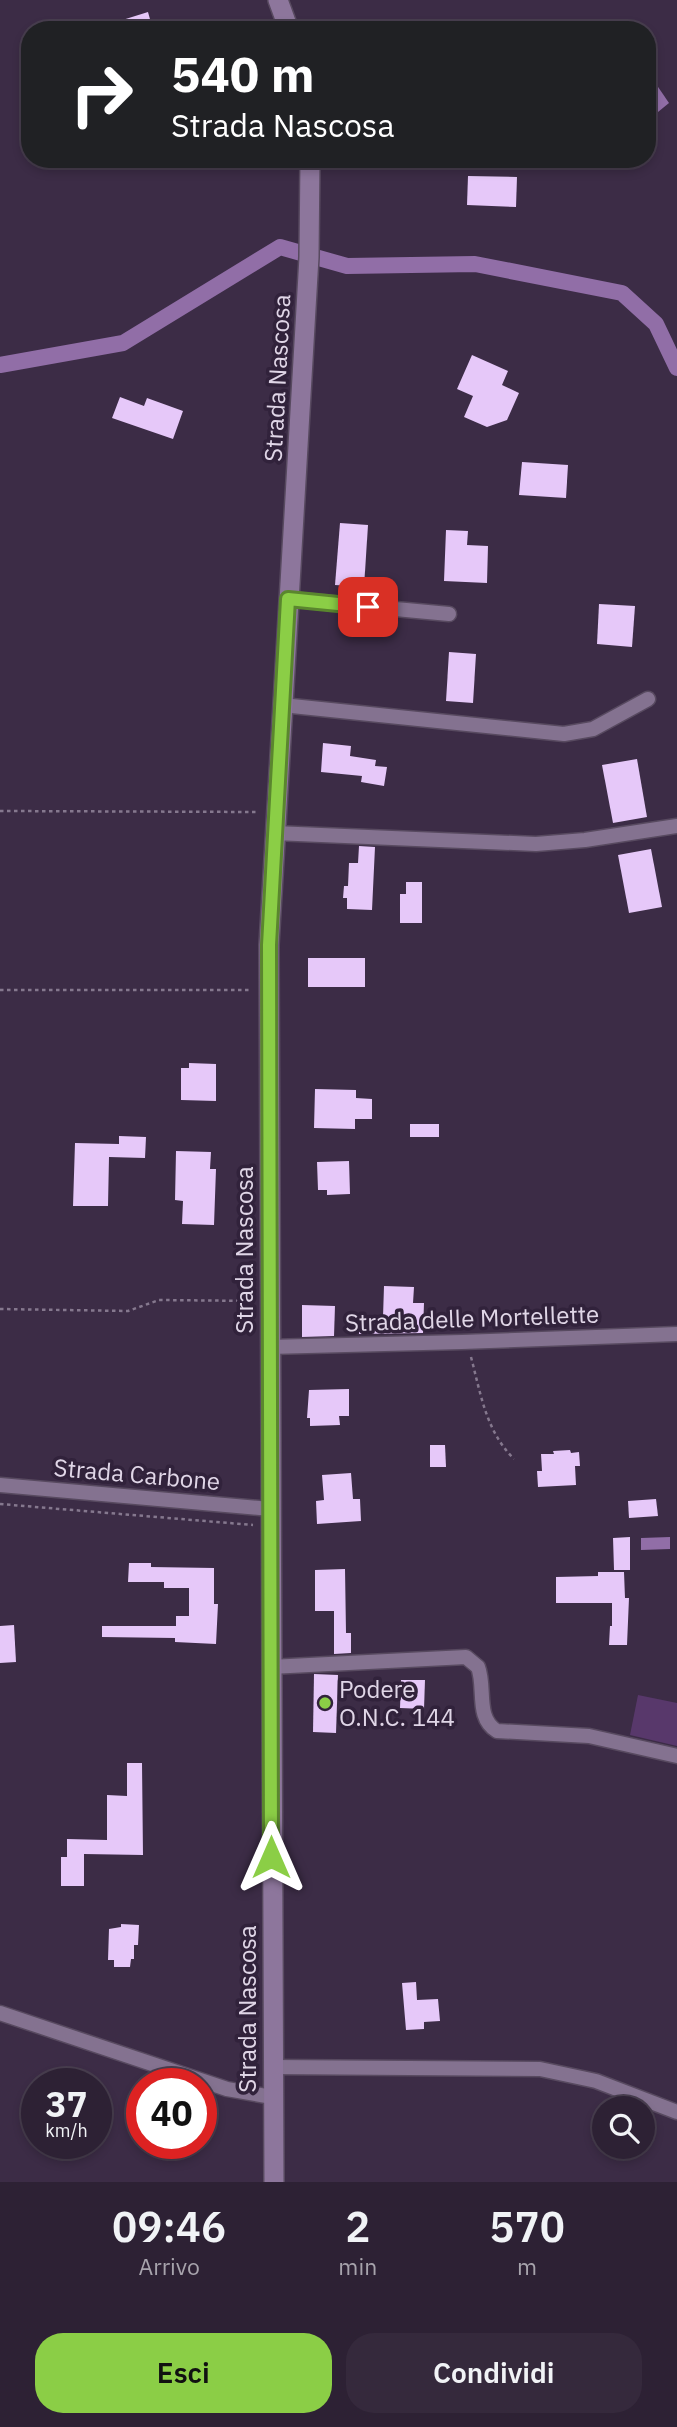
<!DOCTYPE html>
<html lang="it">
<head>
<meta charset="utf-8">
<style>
	:root { --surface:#2d2134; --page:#35293c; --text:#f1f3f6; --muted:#a7a3ac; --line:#483e4f; --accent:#8bce46 }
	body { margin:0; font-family:"IBM Plex Sans",sans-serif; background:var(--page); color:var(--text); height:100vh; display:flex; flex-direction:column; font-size:26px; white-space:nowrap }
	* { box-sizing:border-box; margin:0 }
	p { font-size:23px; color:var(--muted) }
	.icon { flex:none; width:38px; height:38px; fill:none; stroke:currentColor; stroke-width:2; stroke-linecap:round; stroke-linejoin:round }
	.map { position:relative; height:2182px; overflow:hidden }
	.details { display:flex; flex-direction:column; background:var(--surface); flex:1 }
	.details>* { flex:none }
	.banner { position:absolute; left:21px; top:21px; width:635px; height:147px; border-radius:28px; box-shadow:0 4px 10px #0003,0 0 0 2px var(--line); background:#202124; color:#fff; overflow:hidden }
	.controls { position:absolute; left:592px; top:2096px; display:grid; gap:14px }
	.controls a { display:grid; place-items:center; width:63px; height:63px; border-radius:50%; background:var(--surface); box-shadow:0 4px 10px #0003,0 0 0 2px var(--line); font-size:35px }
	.speed { position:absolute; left:21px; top:2068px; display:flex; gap:14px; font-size:35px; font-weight:700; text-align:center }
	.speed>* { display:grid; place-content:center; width:91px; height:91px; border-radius:50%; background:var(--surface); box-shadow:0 4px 10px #0003,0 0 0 2px var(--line); line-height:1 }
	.speed small { font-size:18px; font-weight:400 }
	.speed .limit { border:10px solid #d22; background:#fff; color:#111 }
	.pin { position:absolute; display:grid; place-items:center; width:60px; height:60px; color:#fff; margin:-30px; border-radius:14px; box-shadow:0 4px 10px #0006 }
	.me { position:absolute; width:77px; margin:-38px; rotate:0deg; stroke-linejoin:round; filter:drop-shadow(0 0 5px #0008) }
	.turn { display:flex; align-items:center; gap:24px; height:147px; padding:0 35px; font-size:32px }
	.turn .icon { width:91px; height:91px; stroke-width:2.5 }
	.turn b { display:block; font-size:49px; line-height:60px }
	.eta { display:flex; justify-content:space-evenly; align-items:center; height:119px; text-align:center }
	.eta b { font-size:42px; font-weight:600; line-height:49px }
	.action { display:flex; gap:14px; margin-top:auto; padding:14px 35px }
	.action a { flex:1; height:80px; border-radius:28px; background:var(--accent); color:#111; font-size:28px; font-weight:600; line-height:80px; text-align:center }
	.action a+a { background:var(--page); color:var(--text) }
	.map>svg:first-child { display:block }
</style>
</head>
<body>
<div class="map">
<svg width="677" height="2182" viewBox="0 0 677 2182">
	<rect width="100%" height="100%" fill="#3c2c46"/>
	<path fill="#58386b" d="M638 1695 677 1703V1746L630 1735Z"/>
	<g fill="#916ea7">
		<path d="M654 81 669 103 658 112 648 97V86Z"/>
		<path d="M670 1537V1549L641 1550V1538Z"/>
	</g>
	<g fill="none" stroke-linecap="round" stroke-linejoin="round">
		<path stroke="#916ea7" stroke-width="16" d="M0 365 123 343 280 247 347 266 475 264 622 293 656 324 677 368"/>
	</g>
	<g fill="#e6c8f9">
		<path d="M148 12 153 30H101L100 27Z"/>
		<path d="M468 176 517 177 516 207 467 205Z"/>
		<path d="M472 355 508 371 502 385 519 393 507 420 487 427 464 417 473 396 457 389Z"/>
		<path d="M120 397 144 406 147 398 183 411 173 439 112 418Z"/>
		<path d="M522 462 568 465 566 498 519 495Z"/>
		<path d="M340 523 368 525 364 587 335 585Z"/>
		<path d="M446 530 468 531 467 545 488 546 487 583 444 581Z"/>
		<path d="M599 604 635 606 632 647 597 644Z"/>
		<path d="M449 652 476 654 473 703 446 701Z"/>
		<path d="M323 743 351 746 350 756 376 760 375 766 387 767 384 786 361 782 362 776 321 772Z"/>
		<path d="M637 759 647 817 613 823 602 765Z"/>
		<path d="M359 846 375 847 372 910 347 909V898H343L344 886H348L349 863H358Z"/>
		<path d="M651 849 662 907 629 913 618 855Z"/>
		<path d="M406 882H422V923H400V894H406Z"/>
		<rect x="308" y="958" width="57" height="29"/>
		<path d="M189 1063 216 1064V1101L181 1100V1068H189Z"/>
		<path d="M315 1089 356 1090V1098L372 1099V1119H355V1129L314 1128Z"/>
		<rect x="410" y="1124" width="29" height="13"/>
		<path d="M119 1136 146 1137 145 1158 109 1157 108 1206H73L75 1143 119 1144Z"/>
		<path d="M176 1151 211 1152 210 1169H216L214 1225 182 1224 183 1201 175 1200Z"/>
		<path d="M349 1161 350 1194 327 1195V1190H318L317 1162Z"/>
		<path d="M384 1286 414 1287 413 1303H424L423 1333 359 1334V1317H383Z"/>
		<path d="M302 1305 335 1306 334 1336 302 1337Z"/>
		<path d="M349 1389V1416H339L340 1425 310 1426V1418H307L309 1390Z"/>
		<path d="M430 1445H445L446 1467H430Z"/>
		<path d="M570 1450 571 1453 579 1452 580 1466H575L576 1485 538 1487 537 1471H542L541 1454H554L553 1451Z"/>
		<path d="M351 1473 353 1499H360L361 1521 317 1524 316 1501 324 1500 322 1475Z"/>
		<path d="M656 1499 658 1516 629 1518 628 1501Z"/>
		<path d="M630 1537V1570H614L613 1538Z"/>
		<path d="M129 1563H151V1567L214 1568V1604H218L216 1644 175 1642V1638L102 1637V1626H176V1616H189V1588H164V1582H128Z"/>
		<path d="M345 1569 346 1633H351V1653L334 1654V1611H315V1570Z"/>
		<path d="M598 1572H624L625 1598H629L627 1645H609L610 1626H612V1603H556V1577L598 1576Z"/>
		<path d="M14 1625 16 1662 0 1663V1626Z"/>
		<path d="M314 1674 338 1675 336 1733 313 1732Z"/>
		<path d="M401 1680H425L424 1709 400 1708Z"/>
		<path d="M127 1763H142L143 1855 84 1854V1886H61V1857H67V1839L107 1840V1795L127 1796Z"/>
		<path d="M121 1924 139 1925 138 1945H134V1959H131L130 1967H114V1960H108L109 1929 121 1927Z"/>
		<path d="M416 1982 417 2000 438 1999 440 2021 424 2022V2029L406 2030 402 1983Z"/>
	</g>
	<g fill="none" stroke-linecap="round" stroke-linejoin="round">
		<g stroke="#584a60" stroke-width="17">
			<g id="street">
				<path d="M288 599 449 614"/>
				<path d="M282 705 564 734 593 729 648 699"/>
				<path d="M274 833 536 844 585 840 677 826"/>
				<path d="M269 1347 462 1342 677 1334"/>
				<path d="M0 1485 270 1509"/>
				<path d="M270 1667 466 1657 478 1667C486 1688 475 1718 497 1731L589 1736 677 1756"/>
				<path d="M0 2013 227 2089 272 2097"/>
				<path d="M272 2067 540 2069 596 2081 677 2112"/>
			</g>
		</g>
		<g stroke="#584a60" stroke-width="22">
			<g id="secondary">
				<path d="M278 0 289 30"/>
				<path d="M274 2182 269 945 309 257 310 159"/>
			</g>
		</g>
		<g stroke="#85788e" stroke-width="2.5" stroke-dasharray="3.5 3.5" stroke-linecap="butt">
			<path d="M0 811 258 812"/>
			<path d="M0 990H251"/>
			<path d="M0 1309 128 1311 159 1300 255 1301"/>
			<path d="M471 1357C481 1395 486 1431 514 1459"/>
			<path d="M0 1504 253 1525"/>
		</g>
		<use href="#street" stroke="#847290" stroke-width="14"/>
		<use href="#secondary" stroke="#8d769c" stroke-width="19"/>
	</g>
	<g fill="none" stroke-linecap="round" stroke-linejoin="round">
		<g stroke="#5a862e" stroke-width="18">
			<path id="route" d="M271 1857 269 945 288 599 368 607"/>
		</g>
		<use href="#route" stroke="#8bce46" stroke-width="12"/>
	</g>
	<circle fill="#8bce46" stroke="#31223b" stroke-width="2.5" cx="325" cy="1703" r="7"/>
	<g text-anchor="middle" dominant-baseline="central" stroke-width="7" stroke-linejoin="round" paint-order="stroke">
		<g font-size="24" fill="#e0d6e7" stroke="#31223b">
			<text transform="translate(277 378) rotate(-87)">Strada Nascosa</text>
			<text transform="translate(244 1250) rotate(-90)">Strada Nascosa</text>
			<text transform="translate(472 1318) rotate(-2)">Strada delle Mortellette</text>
			<text transform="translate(137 1474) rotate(5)">Strada Carbone</text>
			<text transform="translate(247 2009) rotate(-90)">Strada Nascosa</text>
		</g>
		<g font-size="24" fill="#e0d6e7" stroke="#31223b" text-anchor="start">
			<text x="339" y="1689">Podere<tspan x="339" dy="28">O.N.C. 144</tspan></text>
		</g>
	</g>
</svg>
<div class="controls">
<a><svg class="icon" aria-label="search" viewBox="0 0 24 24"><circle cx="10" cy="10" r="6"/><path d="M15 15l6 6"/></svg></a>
</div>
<div class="speed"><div>37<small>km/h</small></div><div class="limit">40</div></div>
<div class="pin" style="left:368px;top:607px;background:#d93025"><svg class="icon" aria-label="arrive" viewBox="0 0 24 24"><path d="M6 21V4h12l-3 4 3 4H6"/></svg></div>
<svg class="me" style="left:271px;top:1857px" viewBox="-20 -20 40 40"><path d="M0-17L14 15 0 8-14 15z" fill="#8bce46" stroke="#fff" stroke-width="4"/></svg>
<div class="banner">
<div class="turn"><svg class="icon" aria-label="right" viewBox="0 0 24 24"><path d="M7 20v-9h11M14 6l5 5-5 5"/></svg><div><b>540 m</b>Strada Nascosa</div></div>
</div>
</div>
<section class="details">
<div class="eta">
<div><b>09:46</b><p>Arrivo</p></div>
<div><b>2</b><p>min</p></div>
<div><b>570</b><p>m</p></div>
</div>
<div class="action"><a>Esci</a><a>Condividi</a></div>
</section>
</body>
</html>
